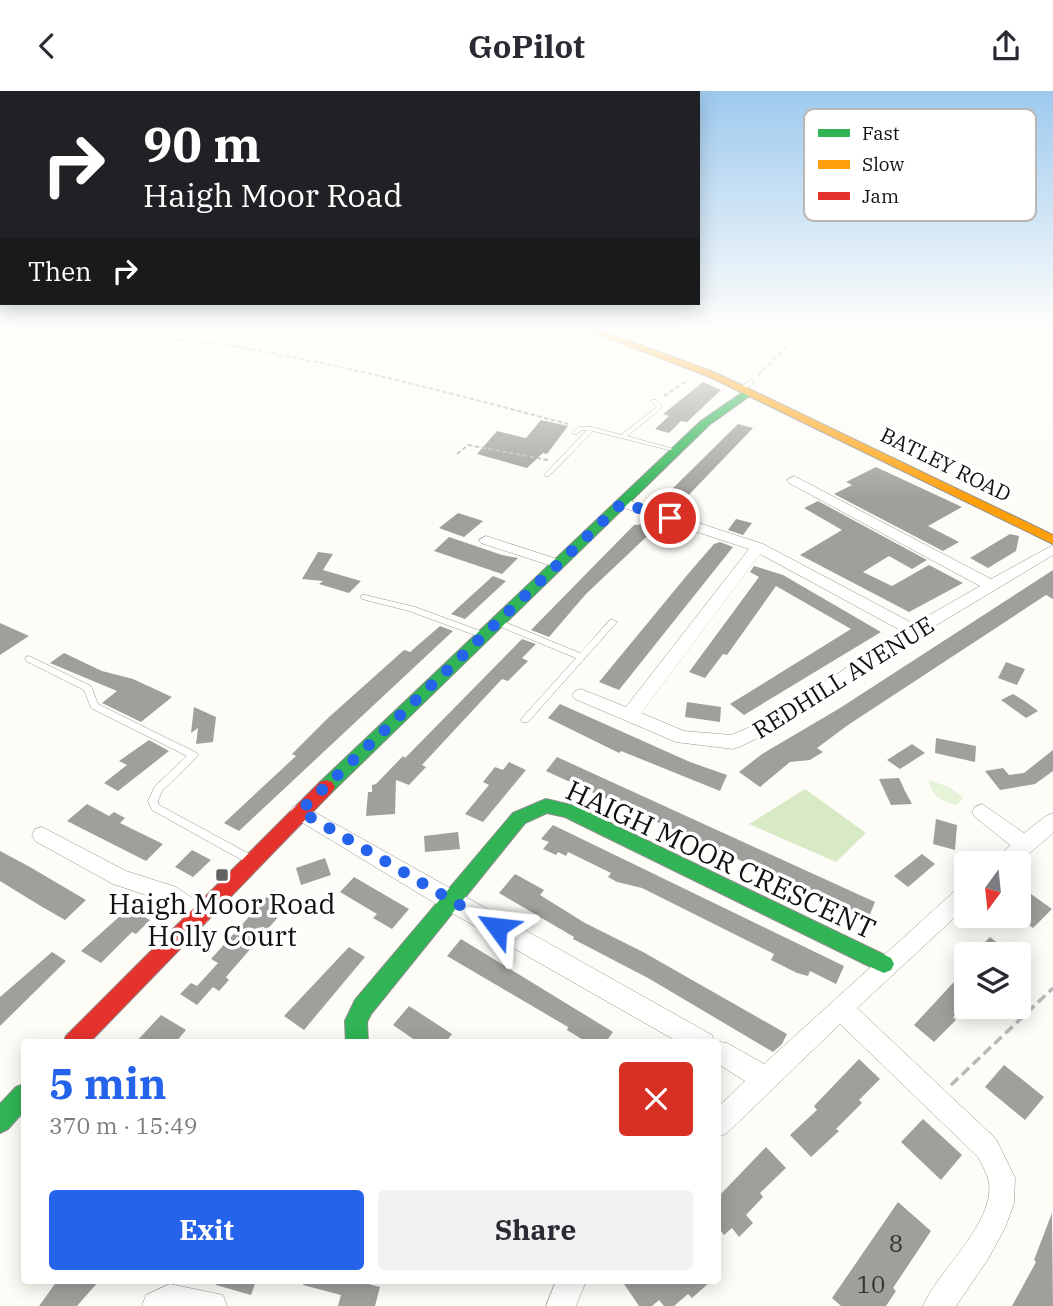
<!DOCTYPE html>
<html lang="en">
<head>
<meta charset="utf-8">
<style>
	:root { --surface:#fff; --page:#f2f2f3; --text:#2b2b33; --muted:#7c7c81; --accent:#2563eb }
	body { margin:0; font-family:"IBM Plex Serif",serif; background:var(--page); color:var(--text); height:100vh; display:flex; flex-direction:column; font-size:26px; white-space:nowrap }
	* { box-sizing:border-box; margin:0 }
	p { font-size:23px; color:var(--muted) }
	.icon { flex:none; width:38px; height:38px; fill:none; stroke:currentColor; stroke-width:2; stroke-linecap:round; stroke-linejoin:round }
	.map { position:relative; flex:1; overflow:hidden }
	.panel { position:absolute; left:21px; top:948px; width:700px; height:245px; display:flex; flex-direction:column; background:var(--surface); border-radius:7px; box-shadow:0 4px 18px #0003 }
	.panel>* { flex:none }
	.top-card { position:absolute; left:0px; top:0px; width:700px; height:214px; box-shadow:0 4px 18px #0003; background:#202124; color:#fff; overflow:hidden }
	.needle { width:46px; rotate:195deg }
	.tools { position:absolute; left:954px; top:760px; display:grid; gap:14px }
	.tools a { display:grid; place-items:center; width:77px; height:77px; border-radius:7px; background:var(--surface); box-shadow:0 4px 18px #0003; font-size:35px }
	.pin { position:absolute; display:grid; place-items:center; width:60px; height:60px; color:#fff; margin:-30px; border:4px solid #fff; border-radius:50%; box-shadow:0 2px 7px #0007 }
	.me { position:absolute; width:77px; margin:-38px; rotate:300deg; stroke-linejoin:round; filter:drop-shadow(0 0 5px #0008) }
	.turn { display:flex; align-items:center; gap:24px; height:147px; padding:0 28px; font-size:32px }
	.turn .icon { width:91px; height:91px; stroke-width:2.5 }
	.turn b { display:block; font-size:49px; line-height:60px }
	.then { display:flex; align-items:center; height:66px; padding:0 28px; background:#0003; gap:14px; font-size:26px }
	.round { display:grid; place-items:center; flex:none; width:74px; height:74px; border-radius:7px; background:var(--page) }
	.summary { display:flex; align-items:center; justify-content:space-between; height:119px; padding:0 28px }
	h1 { font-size:42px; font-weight:700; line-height:52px; color:var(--accent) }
	.action { display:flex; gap:14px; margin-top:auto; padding:14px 28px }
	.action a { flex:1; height:80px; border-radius:7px; background:var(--accent); color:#fff; font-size:28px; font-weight:700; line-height:80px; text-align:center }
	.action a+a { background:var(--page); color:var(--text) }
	header { display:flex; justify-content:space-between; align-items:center; height:91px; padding:0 28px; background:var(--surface); font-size:32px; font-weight:700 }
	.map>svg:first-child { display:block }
</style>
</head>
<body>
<header><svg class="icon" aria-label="back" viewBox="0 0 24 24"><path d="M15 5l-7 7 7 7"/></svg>GoPilot<svg class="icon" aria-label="share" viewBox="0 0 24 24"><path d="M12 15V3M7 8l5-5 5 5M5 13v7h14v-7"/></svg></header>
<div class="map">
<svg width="1053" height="1215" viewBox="0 0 1053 1215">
	<rect width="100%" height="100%" fill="#fdfcf7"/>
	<path fill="#e7f3d7" d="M929 689 949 696 963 707 957 714C942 711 931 706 929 689Z"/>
	<path fill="#d8eac5" d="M805 698 866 742 836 771 749 733Z"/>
	<g fill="#a19f9c">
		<path d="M703 291 721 299 687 331 681 330 669 342 655 338 669 325 663 323Z"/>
		<path d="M541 329 568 335 547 363 543 362 527 377 477 363 497 340 526 347Z"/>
		<path d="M738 333 753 337 682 411 665 405Z"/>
		<path d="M876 376 962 416 928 435 959 451 943 460 834 403 852 394 846 391Z"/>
		<path d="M818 410 927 469 912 478 889 465 863 481 892 495 929 474 963 492 909 521 800 464 842 439 804 417Z"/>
		<path d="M458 422 483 430 464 446 439 437Z"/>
		<path d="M736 428 752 432 743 444 728 439Z"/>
		<path d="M661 432 586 503 549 546 531 539 634 434Z"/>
		<path d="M1010 443 1019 445 1016 460 988 477 970 467Z"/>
		<path d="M449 446 502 464 518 467 502 483 434 460Z"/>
		<path d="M720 451 733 456 619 599 599 591 688 483 714 453Z"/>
		<path d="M318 461 333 463 323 479 361 490 349 502 319 493 323 490 302 488Z"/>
		<path d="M754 475 783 484 881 541 744 624 730 613 851 538 776 495 727 564 723 563 705 587 689 581 759 486 750 481Z"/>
		<path d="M1053 479V508L1046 504 848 634 817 657 823 661 810 669 790 671 760 696 739 681 762 663 840 617Z"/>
		<path d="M493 485 506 490 465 528 451 523Z"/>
		<path d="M0 532 29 545 0 564Z"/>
		<path d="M440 535 453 540 239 740 224 732 296 665 292 663 328 627 404 559 410 561Z"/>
		<path d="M522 548 536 553 522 567 528 570 508 590 502 588 487 604 422 674 426 676 409 694 396 689 395 723 366 725 368 701H372V694L376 693 403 665 405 667Z"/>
		<path d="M64 562 102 580 133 588 172 606 141 631 102 612 117 600 50 572Z"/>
		<path d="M1006 571 1025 578 1017 594 998 587Z"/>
		<path d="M1013 603 1026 611 1038 620 1026 627 1001 609Z"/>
		<path d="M687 611 721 616 720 631 685 626Z"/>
		<path d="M560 613 690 671 727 684 720 700 621 660 619 662 548 627Z"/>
		<path d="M194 616 216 626 213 651 196 653 198 637 191 642Z"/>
		<path d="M936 647 976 655 975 671 935 662Z"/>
		<path d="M149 649 169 660 118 700 104 692 127 674 119 670Z"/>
		<path d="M912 653 925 662 900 678 887 669Z"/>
		<path d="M1053 659V680L1035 693 1000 699 985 680 1003 677 1009 684 1024 682Z"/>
		<path d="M557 666 875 811 868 828 546 680Z"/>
		<path d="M509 671 526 679 483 731 465 723 489 694 483 691 495 676 503 679Z"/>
		<path d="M899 687 905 700 912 713 891 714 879 688Z"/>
		<path d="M87 713 109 725 114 721 125 727 120 732 163 753 146 770 67 730Z"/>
		<path d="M936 728 957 734 955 759 933 753Z"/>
		<path d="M553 734 844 875 836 893 810 880 808 885 797 882 771 869 774 863 642 797 617 791 608 786 611 782 568 761 566 765 558 761 556 764 543 758 549 751 541 748Z"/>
		<path d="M458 741 460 758 425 761 424 745Z"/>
		<path d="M192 759 211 769 193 786 175 776Z"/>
		<path d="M0 760 30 776 86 809 65 829 39 814 0 790Z"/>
		<path d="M922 763 935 773 908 796 894 785Z"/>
		<path d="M325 767 331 784 301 794 296 777Z"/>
		<path d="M515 783 544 799 540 804 585 832 643 861 787 943 782 953 773 961 648 887 573 848 574 846 499 802Z"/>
		<path d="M354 786 409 818 392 838 373 827 377 823 340 801Z"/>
		<path d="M273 799 293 809 226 886 229 889 219 900 213 896 197 914 180 903 191 892 197 895 218 872 211 868Z"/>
		<path d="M1031 803 1052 818 1033 837 1015 824H1018V814Z"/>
		<path d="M129 817 150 829 136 843 132 841 101 872 81 860Z"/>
		<path d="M990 846 1011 863H973Z"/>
		<path d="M461 848 613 941 605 952H588L567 939 568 936 447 865Z"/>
		<path d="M349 856 365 866 304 939 284 925Z"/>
		<path d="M52 861 66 870 0 935V906Z"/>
		<path d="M966 878V913L953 926 956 929 934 951 914 934Z"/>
		<path d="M409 915 452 943 445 952H419L393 934Z"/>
		<path d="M161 924 186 939 175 952H135Z"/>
		<path d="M859 968 880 988 859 1009 862 1012 836 1038 839 1040 811 1066 790 1044 817 1019 814 1015Z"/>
		<path d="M1004 974 1044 1006 1025 1029 985 996Z"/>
		<path d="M923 1028 962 1064 941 1089 901 1051Z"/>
		<path d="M766 1056 786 1077 760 1102 763 1106 746 1124 753 1132 739 1146 732 1137 724 1144 718 1136V1106Z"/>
		<path d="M898 1111 931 1140 893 1197 896 1200 886 1215H841L832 1207Z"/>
		<path d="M1052 1122 1053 1215H1012L1036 1171 1034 1169Z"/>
		<path d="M57 1190H99L77 1215H39Z"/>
		<path d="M217 1190H256L251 1204 216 1194Z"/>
		<path d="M304 1190H357L380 1196 375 1215H338L341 1204 303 1194Z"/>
		<path d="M622 1190H711L692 1207 688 1203 674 1215H664L659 1209 652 1215H639Z"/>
	</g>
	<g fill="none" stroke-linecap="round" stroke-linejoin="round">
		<g stroke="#979795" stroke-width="1">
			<g id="lane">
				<path d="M751 289 754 291 753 292 744 299H740V297Z"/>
				<path d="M652 309H656L663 316 627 345 677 359V361L593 340 549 385H545V383L587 339H582L577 343H573V341L579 336H592L621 344 657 316 651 310Z"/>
				<path d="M362 504H365L415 516 486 542 487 544 483 547 480 546 409 520 362 508 361 506Z"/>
				<path d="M610 529H613L617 531 528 631H522L521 629 522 627 576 567 496 534 495 532 496 530H502L580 562Z"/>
				<path d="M29 565 91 595 98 613 197 662 199 664 197 666 162 700 158 710 159 714 255 766 256 769 255 772 251 773 247 772 152 719 148 710 155 695 187 665 91 617 84 599 26 570 25 568 26 566Z"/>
			</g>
		</g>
		<g stroke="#979795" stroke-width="1">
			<g id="street">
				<path d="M794 385 991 488 1053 454V464L920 544 781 636 739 656 733 658 676 651 575 608 572 604 575 600 581 598 626 616 749 458 618 415V409H628L763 453 914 533 980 495 789 392 787 389ZM760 463 902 540 769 628 731 644 684 640 641 622Z"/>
				<path d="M486 445 563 470 565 473 558 477 481 452 479 449Z"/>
				<path d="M300 713 712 944 714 950 727 952 764 973 958 797 966 794V816L857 917 996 1048 1015 1087 1014 1112 1005 1137 988 1168 956 1215H923C938 1179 995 1133 989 1091 987 1082 982 1074 978 1066L840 933 727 1042 718 1046V1016L745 990 718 973V952H680L443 817 293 726 290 721 293 716Z"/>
				<path d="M982 713 1024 742 1046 725 1053 722V742L1018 772H993L1010 754 975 726 972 721 975 716Z"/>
				<path d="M42 736 126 780 176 796 207 817 210 824 207 831 199 833 191 831 161 809 113 793 35 750 32 744 35 738Z"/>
				<path d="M556 1190H586L576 1215H546Z"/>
				<path d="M170 1193 223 1204 227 1215H142L146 1204Z"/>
			</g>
		</g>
		<g stroke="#8e8d8b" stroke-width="2">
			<g id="fast">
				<path d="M746 299 755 301 709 334 332 701H320L317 696 320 691 701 330Z"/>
				<path d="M546 708 575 715 891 867 894 873 891 879 884 882 877 879 565 726 547 722 525 732 371 923 367 931 368 952H346L345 930 355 909 513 722Z"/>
				<path d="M24 993V1020L8 1038 0 1042V1013L16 996Z"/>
			</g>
		</g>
		<g stroke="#8e8d8b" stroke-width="2">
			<path id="slow" d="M584 238H597L716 282 1053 444V453L710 286Z"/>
		</g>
		<g stroke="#8e8d8b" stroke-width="2">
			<path id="jam" d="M326 689 332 691 335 696 332 701 89 952H63L66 945 320 691Z"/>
		</g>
		<g stroke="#b9b9b8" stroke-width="2" stroke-dasharray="4.5 2.5" stroke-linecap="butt">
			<path d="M0 239C79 246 159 243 238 256 349 275 458 304 568 333"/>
			<path d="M758 284 804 238"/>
			<path d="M664 305 688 289"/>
			<path d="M457 363 468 354 548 369"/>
		</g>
		<path stroke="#b9b9b8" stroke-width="3.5" stroke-dasharray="10 5" stroke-linecap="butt" d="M951 994 1053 897"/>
		<use href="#lane" fill="#fffffe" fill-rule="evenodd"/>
		<use href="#street" fill="#fffffe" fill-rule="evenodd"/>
		<use href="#fast" fill="#30b455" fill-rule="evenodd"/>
		<use href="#slow" fill="#ff9f0a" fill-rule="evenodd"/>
		<use href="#jam" fill="#e5322d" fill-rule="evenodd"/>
	</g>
	<linearGradient id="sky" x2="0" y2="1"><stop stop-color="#9dc9ee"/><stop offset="0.58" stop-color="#fefefb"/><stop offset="1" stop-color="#fefefb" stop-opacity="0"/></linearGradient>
	<rect width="1053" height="408" fill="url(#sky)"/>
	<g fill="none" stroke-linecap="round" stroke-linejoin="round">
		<path stroke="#2563eb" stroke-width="12" stroke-dasharray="0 21.6" d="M497 836 300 720 622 412 670 427"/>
	</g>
	<rect fill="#646362" stroke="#fff" stroke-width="2.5" x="215" y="777" width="14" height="14" rx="3.5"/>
	<g text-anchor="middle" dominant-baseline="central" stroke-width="7" stroke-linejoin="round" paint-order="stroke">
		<g font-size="21" fill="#111" stroke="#fff">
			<text transform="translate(946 373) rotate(26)">BATLEY ROAD</text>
		</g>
		<g font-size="24" fill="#111" stroke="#fff">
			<text transform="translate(843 586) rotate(-32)">REDHILL AVENUE</text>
		</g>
		<g font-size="24" fill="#353434">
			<text x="896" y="1152">8</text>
			<text x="871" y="1193">10</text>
		</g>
		<g font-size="28" fill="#111" stroke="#fff">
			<text transform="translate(721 768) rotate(25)">HAIGH MOOR CRESCENT</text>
		</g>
		<g font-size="28" fill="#111" stroke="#fff">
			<text x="222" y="812">Haigh Moor Road<tspan x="222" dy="32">Holly Court</tspan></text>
		</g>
	</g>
	<rect x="804" y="18" width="232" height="112" rx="10" fill="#fff" stroke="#b8b8b8" stroke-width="2"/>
	<rect x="818" y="38" width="32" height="8" fill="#30b455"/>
	<rect x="818" y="69" width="32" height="9" fill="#ff9f0a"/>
	<rect x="818" y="101" width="32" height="8" fill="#e5322d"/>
	<g font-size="19" fill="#111">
		<text x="862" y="49">Fast</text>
		<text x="862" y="80">Slow</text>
		<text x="862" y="112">Jam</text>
	</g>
</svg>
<div class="tools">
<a><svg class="needle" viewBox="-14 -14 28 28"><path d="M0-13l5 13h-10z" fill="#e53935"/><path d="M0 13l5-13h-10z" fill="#7c7c81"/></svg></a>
<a><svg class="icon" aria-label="layers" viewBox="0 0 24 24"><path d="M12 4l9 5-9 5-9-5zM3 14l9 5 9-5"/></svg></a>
</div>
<div class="pin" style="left:670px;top:427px;background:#d93025"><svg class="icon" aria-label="arrive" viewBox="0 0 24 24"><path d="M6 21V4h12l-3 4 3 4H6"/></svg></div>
<svg class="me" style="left:497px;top:836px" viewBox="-20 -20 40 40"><path d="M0-17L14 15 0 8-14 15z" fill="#2563eb" stroke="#fff" stroke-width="4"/></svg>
<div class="top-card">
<div class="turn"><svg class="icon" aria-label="right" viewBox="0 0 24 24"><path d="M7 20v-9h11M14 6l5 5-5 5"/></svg><div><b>90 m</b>Haigh Moor Road</div></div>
<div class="then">Then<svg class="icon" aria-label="right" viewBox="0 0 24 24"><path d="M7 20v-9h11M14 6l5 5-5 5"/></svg></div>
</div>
<section class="panel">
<div class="summary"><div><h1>5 min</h1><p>370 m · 15:49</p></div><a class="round" style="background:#d93025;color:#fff"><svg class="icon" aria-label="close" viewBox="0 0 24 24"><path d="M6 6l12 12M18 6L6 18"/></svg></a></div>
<div class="action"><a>Exit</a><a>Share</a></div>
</section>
</div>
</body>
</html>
